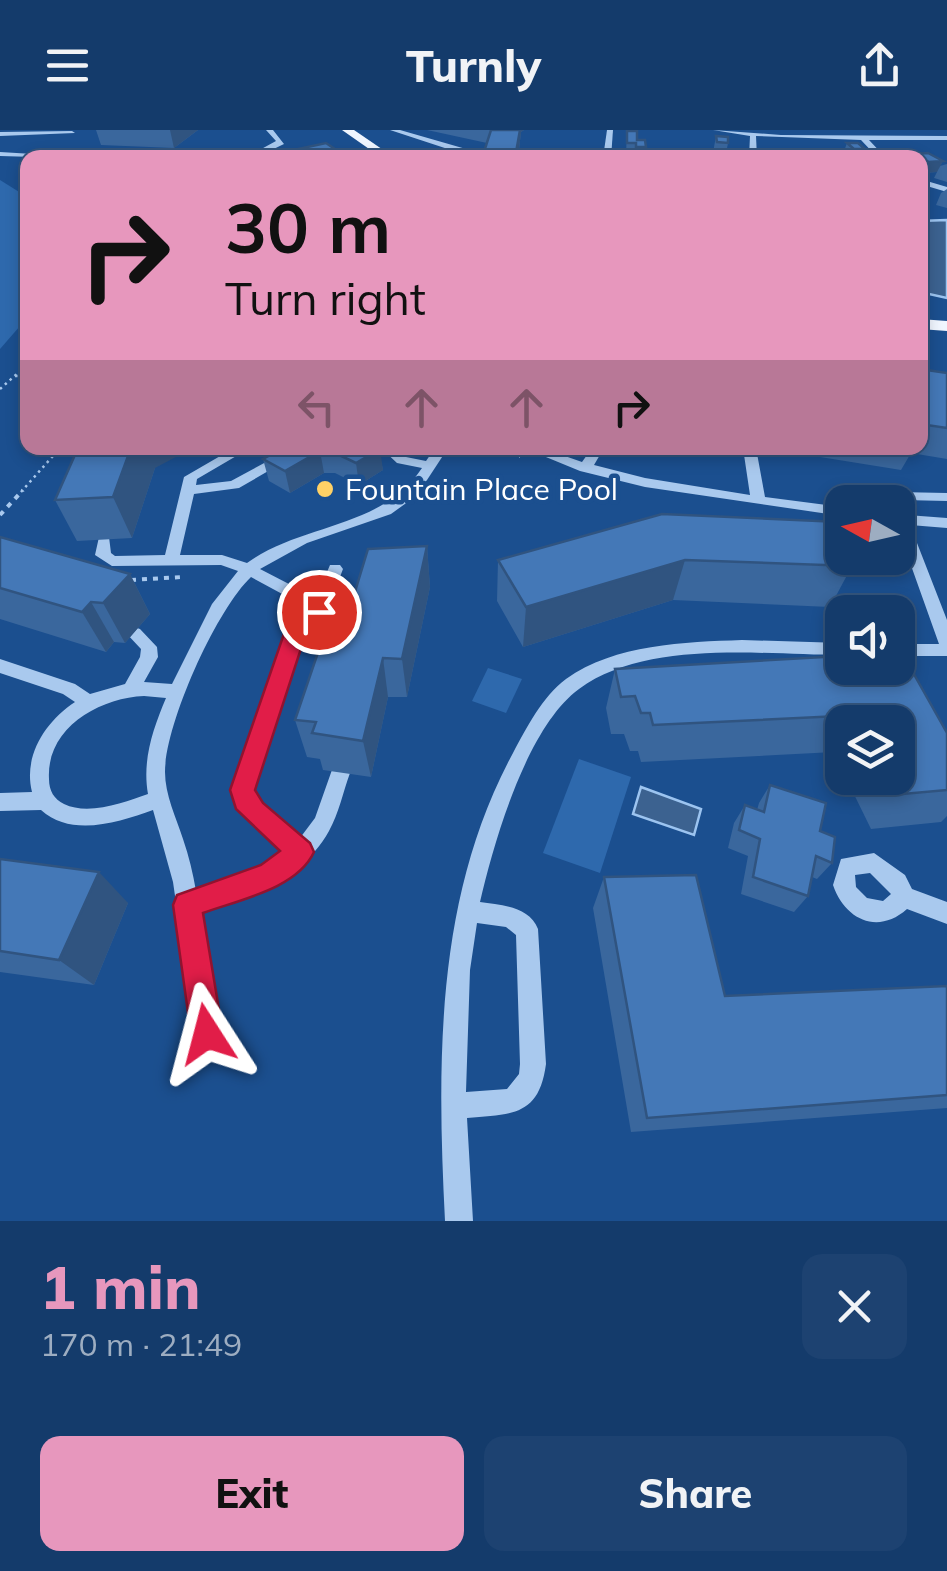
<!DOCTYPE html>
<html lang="en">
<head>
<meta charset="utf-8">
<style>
	:root { --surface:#143b6b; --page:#1d4271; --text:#f1f3f6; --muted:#9dadc1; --line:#33557e; --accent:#e797bd }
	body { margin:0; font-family:Mulish,sans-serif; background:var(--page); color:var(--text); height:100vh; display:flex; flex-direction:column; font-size:38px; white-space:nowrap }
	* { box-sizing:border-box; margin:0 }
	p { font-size:32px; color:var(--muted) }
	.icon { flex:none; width:55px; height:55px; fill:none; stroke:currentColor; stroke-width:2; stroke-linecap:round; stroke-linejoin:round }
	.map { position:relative; height:1091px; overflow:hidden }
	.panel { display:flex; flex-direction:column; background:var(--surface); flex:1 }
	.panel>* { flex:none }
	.banner { position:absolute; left:20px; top:20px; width:908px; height:305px; border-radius:20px; box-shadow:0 5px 15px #0003,0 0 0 2px var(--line); background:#e797bd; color:#111; overflow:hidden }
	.needle { width:65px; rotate:278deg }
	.buttons { position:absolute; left:825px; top:355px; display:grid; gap:20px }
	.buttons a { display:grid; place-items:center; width:90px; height:90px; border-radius:20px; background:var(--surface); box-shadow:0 5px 15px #0003,0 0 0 2px var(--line); font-size:50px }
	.pin { position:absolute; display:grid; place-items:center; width:85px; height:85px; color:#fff; margin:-42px; border:5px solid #fff; border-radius:50%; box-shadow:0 2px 10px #0007 }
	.me { position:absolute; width:110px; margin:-55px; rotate:351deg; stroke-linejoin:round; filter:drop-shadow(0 0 8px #0008) }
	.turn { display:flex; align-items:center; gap:35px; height:210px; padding:0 40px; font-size:45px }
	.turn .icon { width:130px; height:130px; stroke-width:2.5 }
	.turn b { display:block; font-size:70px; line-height:85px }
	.lanes { display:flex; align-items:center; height:95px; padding:0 40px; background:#0003; justify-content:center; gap:50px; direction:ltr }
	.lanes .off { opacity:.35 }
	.round { display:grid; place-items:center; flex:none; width:105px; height:105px; border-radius:20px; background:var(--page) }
	.summary { display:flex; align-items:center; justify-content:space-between; height:170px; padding:0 40px }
	h1 { font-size:60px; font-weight:800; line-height:75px; color:var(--accent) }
	.action { display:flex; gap:20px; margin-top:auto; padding:20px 40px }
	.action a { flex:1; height:115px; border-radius:20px; background:var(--accent); color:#111; font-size:40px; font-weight:800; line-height:115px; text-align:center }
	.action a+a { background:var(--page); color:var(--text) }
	header { display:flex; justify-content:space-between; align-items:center; height:130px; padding:0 40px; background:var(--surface); font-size:45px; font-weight:800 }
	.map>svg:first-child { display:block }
</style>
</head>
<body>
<header><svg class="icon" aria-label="menu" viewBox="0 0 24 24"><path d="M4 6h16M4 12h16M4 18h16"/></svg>Turnly<svg class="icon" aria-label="share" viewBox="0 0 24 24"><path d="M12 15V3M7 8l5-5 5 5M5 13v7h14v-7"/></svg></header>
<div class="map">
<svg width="947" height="1091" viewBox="0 0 947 1091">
	<rect width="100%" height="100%" fill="#1b4f8f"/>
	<g fill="#2e69ad">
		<path d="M0 50 24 65 28 79 27 188 0 219Z"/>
		<path d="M488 538 522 549 506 583 472 571Z"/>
		<path d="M579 629 631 647 600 743 543 723Z"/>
	</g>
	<g fill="#3c6290" stroke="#9cc4f0" stroke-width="2.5">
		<path d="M947 90V168L920 162V91Z"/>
		<path d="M641 657 701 679 694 705 633 684Z"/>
	</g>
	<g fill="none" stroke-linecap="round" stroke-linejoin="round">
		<g stroke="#a9c9ee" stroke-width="2.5" stroke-dasharray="2.5 4" stroke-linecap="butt">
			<path d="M15 246H28"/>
			<path d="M0 259 28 234"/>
			<path d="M502 318 520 327"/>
			<path d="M21 362 60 318"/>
		</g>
		<g stroke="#a9c9ee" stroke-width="4" stroke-dasharray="5 6" stroke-linecap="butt">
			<path d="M0 385 23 360"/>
			<path d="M131 450 182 447"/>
		</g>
		<g fill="#a9c9ee" fill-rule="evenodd">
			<path d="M266 0H273L284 14 255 28H245L276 11Z"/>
			<path d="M390 0H400L466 19 471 28H464L460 23Z"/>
			<path d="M607 0H613L611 28H603Z"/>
			<path d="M713 0 781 5 947 6V10H869L886 28H878L861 10 756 6 757 28H749L750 6Z"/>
			<path d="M0 2 72 1 75 3 0 6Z"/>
			<path d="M0 22 66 26 69 28 0 26Z"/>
			<path d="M920 49 947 57V62L920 54Z"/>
			<path d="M234 318H250L197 349 196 355 231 351 292 318H308L239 358 194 364 180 425H222L247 433C302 393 382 399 422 338L397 333 381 318H394L406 327 426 331 435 318H448L427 350 409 371 391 384 307 413 260 439 316 468 330 435H340L343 439 325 486 304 499 253 650 255 667 300 708 315 688 333 637 340 635 347 637 350 643C343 662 339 683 329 701 303 749 248 765 200 781L219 904 216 913 207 916 198 913 195 904 173 752 153 680C119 692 72 708 41 680L0 681V663L32 662C23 626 45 592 75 572L63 564 0 543V529L75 554 90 564 125 554 140 527 141 519 126 503 134 497 140 499 157 517 158 527 144 552 172 554 212 474 238 441 221 435 112 436 95 425 99 407H109L111 423 115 426 165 425 184 347ZM251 447 310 479 289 495 233 650 238 677 285 722 254 740 196 761C193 744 189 726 183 709 176 687 165 665 165 642 165 594 216 480 251 447ZM144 566 166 568C153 599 142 630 148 664 125 672 89 686 64 674 54 669 49 661 49 649 46 598 99 568 144 566Z"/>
			<path d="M524 318H542L582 332 592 318H604L594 335 645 348 750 365 743 318H756L765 367 842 377V386L645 357 580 341Z"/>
			<path d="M897 362 947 363V371L903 370 898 376V372H889L892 363Z"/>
			<path d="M898 376 903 378 907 385 947 388V398L910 395 947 490V526H898V514H939L898 399Z"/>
			<path d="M742 510 842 513V525C763 525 647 509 579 559 527 597 494 711 480 772 501 775 529 776 538 799L546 934C539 987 511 984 467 988L473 1091H445C437 932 435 767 513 623 527 597 542 567 566 549 615 514 685 512 742 510ZM477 793 506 797 516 805 520 934 519 944 507 959 466 962 470 840Z"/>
			<path d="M874 723 905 745 912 759 947 772V794L907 779C878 805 845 790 833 755L841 729ZM870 743 891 764 883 771 867 768 856 757 855 745Z"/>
		</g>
		<g fill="#f0f6ff" fill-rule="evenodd">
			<path d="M342 0H354L395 28H382Z"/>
			<path d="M920 189 947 191V201L920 199Z"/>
		</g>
	</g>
	<g fill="#3a679d">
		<path d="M96 0H198L174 18 101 15Z"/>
		<path d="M427 0H524L521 2 518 28H482L487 13Z"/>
		<path d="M627 1 646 17 644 28H635V24H626Z"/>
		<path d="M716 6 728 13 726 24 714 23V17Z"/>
		<path d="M847 13 865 19 864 24 876 28H847L843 24Z"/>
		<path d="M914 24 943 31 940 36 947 34V52L934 48 937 42 924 43 920 40V28H913Z"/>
		<path d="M947 59V78L936 75 941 63Z"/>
		<path d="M920 239 947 243V329L911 323 901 340 789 322V318H920Z"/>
		<path d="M283 318H378L383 340 359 355 335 343H324L290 363 269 351 263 329Z"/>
		<path d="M155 338 132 408 77 411 55 370Z"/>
		<path d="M662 384 852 436 830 477 673 470 523 517 497 471 498 430Z"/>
		<path d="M0 407 130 444 150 484 125 513 114 512 106 522 0 489Z"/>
		<path d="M427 416 430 457 407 567H388L371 647 323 640 320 629 307 627 295 590 347 488Z"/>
		<path d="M842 526 947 603V686L941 692 871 699 846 648H898V592H842V640L834 622 641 632 638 621H630L624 604H611L606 578 615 539Z"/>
		<path d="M770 655 820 701 832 733 817 749 812 747 808 766 794 782 741 764 748 726 728 718 734 693 745 675 757 680 759 673Z"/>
		<path d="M0 729 128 773 94 855 0 842Z"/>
		<path d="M604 747 725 866 947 856V978L631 1002 593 778Z"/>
	</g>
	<g fill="#305480">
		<path d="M170 0H198L174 18Z"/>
		<path d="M503 0H524L521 2 518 28H515Z"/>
		<path d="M943 31 937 42 924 43 929 32Z"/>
		<path d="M131 318H193L155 338 132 408 113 367Z"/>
		<path d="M642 318H685L641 323Z"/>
		<path d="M380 319 383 340 359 355 356 333Z"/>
		<path d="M320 321 324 343 290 363 285 341Z"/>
		<path d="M427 416 430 457 407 567 402 529Z"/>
		<path d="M685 430 673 470 523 517 526 477Z"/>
		<path d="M130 444 150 484 125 513 103 473Z"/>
		<path d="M91 472 114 512 106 522 82 482Z"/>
		<path d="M383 528 388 567 371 647 363 611Z"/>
		<path d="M99 742 128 773 94 855 59 830Z"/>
	</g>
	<g fill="#4478b7" stroke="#305480" stroke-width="2.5">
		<path d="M491 0H520L515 28H482Z"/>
		<path d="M627 1H637V10H645L646 17H636V13H627Z"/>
		<path d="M716 6 728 7V13L717 12Z"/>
		<path d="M326 13 348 28H280L275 24Z"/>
		<path d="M847 13H858L865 19H854Z"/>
		<path d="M778 20H790L796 27H784Z"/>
		<path d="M871 23 876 28H863L858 24Z"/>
		<path d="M928 23 943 31 929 32 914 24Z"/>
		<path d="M920 239 947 243V298L920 294Z"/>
		<path d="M78 318H131L113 367 55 370Z"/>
		<path d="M283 318H378L380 319 356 333 331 321H320L285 341 263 329Z"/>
		<path d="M662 384 840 392 842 403V428H849L852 436 685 430 526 477 498 430Z"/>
		<path d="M0 407 130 444 103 473 91 472 82 482 0 458Z"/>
		<path d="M427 416 402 529 383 528 363 611 312 603 316 592 295 590 330 487 347 488 368 419Z"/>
		<path d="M898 523H902L947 603V660L903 664 894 648H898V592H864L860 585 653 595 650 583H641L635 566 621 567 615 539 842 526V538H898Z"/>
		<path d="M770 655 826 673 820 701 835 707 832 733 816 726 808 766 753 747 760 709 739 700 745 675 764 682Z"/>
		<path d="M0 729 99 742 59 830 0 821Z"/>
		<path d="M696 745 725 866 947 856V965L647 988 604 747Z"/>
	</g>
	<path fill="#e11d48" stroke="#92132f" stroke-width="2.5" d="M319 475 330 482 307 500 255 660 263 673 310 713 314 722C297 759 238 770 203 783L223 904 218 915 207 920 195 915 191 904 173 775 177 765 261 735 280 721 236 679 230 660 287 495Z"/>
	<circle fill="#ffd166" stroke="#1b4f8f" stroke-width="4" cx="325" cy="359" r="10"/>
	<g text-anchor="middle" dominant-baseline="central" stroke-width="9" stroke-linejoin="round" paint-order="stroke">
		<g font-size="30" fill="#fff" stroke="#1b4f8f" text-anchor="start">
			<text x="345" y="359">Fountain Place Pool</text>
		</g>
	</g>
</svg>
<div class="buttons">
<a><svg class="needle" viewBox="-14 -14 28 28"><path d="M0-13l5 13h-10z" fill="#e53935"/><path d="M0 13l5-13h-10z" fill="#9dadc1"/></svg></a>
<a><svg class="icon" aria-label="sound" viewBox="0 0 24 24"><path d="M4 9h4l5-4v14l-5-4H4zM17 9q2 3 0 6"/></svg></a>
<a><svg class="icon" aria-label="layers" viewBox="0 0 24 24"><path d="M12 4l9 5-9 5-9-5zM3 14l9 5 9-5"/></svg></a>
</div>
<div class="pin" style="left:319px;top:482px;background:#d93025"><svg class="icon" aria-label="arrive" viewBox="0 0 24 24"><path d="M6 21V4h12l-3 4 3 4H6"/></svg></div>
<svg class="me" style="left:207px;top:904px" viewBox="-20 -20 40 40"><path d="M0-17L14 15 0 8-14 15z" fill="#e11d48" stroke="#fff" stroke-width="4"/></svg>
<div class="banner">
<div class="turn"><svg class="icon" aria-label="right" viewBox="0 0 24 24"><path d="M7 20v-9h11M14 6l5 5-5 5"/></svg><div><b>30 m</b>Turn right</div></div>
<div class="lanes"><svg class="icon off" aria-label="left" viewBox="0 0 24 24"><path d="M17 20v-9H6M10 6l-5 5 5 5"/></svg><svg class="icon off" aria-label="ahead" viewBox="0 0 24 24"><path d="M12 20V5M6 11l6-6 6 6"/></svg><svg class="icon off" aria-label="ahead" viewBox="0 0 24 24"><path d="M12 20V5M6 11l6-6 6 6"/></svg><svg class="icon" aria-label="right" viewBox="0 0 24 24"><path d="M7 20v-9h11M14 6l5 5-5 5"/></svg></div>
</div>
</div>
<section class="panel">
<div class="summary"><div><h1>1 min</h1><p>170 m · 21:49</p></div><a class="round"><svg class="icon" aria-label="close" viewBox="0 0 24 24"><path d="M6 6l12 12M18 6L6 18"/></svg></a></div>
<div class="action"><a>Exit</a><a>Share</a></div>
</section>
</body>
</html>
